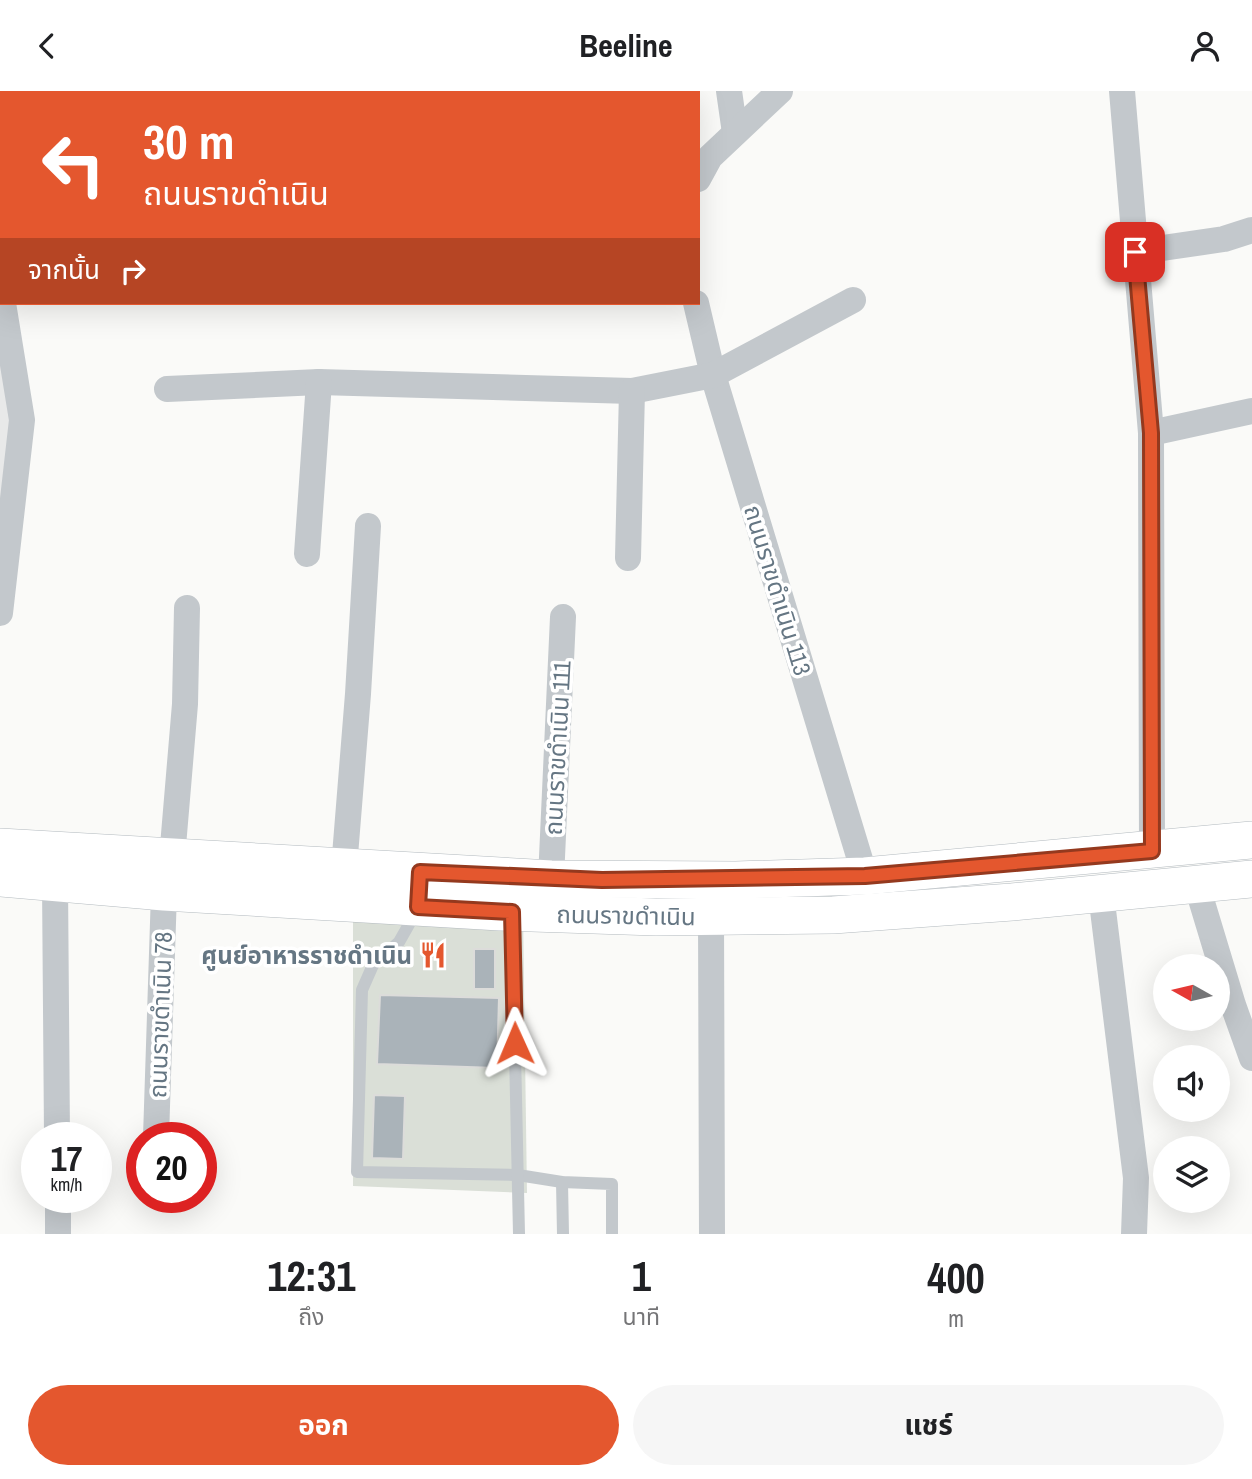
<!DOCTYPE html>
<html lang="th">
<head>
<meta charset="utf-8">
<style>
	:root { --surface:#fff; --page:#f6f6f6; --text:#202124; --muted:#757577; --accent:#e4572e }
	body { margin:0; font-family:"Archivo Narrow","Noto Sans Thai",sans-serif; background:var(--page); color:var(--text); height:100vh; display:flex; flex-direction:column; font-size:26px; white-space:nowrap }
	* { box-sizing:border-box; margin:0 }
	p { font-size:23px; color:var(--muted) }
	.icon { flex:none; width:38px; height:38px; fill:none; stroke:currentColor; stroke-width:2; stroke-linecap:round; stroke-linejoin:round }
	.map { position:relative; height:1143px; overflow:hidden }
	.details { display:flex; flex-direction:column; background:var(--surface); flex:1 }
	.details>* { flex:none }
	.hud { position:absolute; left:0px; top:0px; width:700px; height:214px; box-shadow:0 7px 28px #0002; background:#e4572e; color:#fff; overflow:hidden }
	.needle { width:46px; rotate:278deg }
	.fabs { position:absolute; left:1153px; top:863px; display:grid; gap:14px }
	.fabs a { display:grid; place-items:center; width:77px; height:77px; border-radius:50%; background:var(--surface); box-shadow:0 7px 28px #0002; font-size:35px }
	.speed { position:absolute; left:21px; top:1031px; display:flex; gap:14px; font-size:35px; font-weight:700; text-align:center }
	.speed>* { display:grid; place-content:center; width:91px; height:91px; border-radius:50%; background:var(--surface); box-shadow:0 7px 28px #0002; line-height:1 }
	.speed small { font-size:18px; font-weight:400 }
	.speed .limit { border:10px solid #d22; background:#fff; color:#111 }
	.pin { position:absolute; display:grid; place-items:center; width:60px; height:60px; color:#fff; margin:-30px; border-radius:14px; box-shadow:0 4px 10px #0006 }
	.me { position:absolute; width:77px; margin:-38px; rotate:359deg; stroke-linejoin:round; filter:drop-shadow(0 0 5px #0008) }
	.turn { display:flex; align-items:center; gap:24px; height:147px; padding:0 28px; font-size:32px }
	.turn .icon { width:91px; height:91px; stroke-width:2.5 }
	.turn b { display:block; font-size:49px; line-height:60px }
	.then { display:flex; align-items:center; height:66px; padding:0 28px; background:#0003; gap:14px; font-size:26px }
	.eta { display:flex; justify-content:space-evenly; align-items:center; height:119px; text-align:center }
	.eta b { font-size:42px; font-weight:700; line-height:49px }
	.primary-button { display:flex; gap:14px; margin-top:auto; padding:14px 28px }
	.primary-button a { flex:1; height:80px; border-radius:42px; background:var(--accent); color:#fff; font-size:28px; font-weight:700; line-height:80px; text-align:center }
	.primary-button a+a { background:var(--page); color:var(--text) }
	header { display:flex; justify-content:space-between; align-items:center; height:91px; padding:0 28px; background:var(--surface); font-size:32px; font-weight:700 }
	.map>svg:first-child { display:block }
</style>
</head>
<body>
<header><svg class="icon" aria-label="back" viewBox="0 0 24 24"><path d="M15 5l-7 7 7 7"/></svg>Beeline<svg class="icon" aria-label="person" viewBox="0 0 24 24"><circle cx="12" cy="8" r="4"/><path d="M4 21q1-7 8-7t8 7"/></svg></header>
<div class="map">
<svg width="1252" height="1143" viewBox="0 0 1252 1143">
	<rect width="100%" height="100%" fill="#fafaf8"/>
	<path fill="#e8e9e9" d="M0 128 2 212 22 329 0 522Z"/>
	<path fill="#dadfd7" d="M353 812 523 821 527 1102 353 1095Z"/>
	<g fill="#aab3b9" stroke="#dcdcda" stroke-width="2">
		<rect x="474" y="858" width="21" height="40"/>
		<path d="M380 904 499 907 497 977 377 973Z"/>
		<path d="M374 1004 405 1005 403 1068 372 1067Z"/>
	</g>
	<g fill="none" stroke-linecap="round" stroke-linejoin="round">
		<g stroke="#b3babf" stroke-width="38">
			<g id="secondary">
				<path d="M0 756 551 788 736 789 865 785 1252 749"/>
				<path d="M0 787 164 801 500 821 656 826 833 824 1012 811 1252 788"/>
			</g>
		</g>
		<g stroke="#c3c8cc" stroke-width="12">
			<path d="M416 821 399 851 373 874 362 899 357 1081 518 1084 562 1091 612 1093V1143"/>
			<path d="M512 825 519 1143"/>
			<path d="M562 1091 563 1143"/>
		</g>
		<g stroke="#c3c8cc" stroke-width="26">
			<path d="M729 0 735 42"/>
			<path d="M1122 0 1151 342 1152 759"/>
			<path d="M23 2 24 0"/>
			<path d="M0 59 2 54"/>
			<path d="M698 88 710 66 780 0"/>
			<path d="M1135 161 1224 148 1252 139"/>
			<path d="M696 212 713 284 865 785"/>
			<path d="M167 298 319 291 632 300 713 284 853 209"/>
			<path d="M1151 342 1252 320"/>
			<path d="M307 463 319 291"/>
			<path d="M628 467 632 300"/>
			<path d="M0 522 22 329 3 212"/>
			<path d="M344 777 358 603 368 435"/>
			<path d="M551 788 563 526"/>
			<path d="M55 791 57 1046"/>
			<path d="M1197 795 1233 914 1252 967"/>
			<path d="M1101 803 1136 1087 1134 1143"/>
			<path d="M711 825 712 1143"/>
			<path d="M156 1046 164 801 172 767 185 613 187 517"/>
			<path d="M58 1106V1143"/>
		</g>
		<use href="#secondary" stroke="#fff" stroke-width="37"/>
	</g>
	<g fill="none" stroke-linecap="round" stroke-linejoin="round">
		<g stroke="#94391e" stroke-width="18">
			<path id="route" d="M515 952 512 821 418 816 420 781 602 789 865 785 1152 760 1151 342 1135 161"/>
		</g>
		<use href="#route" stroke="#e4572e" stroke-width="12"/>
	</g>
	<defs>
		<g id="restaurant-bare" transform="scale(2.1)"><path d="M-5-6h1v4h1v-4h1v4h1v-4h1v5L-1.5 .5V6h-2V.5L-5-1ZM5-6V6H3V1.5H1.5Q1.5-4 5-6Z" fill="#e4572e" stroke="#fff" stroke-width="2.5" paint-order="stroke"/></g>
	</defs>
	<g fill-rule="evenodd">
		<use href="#restaurant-bare" x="433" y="864"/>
	</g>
	<g text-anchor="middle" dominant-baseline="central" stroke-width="7" stroke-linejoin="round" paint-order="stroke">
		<g font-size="24" fill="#657683" stroke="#fff">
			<text transform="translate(778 499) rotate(73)">ถนนราขดำเนิน 113</text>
			<text transform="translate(557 657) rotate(-87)">ถนนราขดำเนิน 111</text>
			<text transform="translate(626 824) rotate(1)">ถนนราขดำเนิน</text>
			<text transform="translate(160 924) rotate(-88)">ถนนราขดำเนิน 78</text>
		</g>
		<g font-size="24" font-weight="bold" fill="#657683" stroke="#fff" text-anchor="end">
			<text x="412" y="864">ศูนย์อาหารราชดำเนิน</text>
		</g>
	</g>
</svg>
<div class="fabs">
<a><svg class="needle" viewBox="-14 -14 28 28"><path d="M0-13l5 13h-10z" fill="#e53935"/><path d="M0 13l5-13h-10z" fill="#757577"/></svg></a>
<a><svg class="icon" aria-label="sound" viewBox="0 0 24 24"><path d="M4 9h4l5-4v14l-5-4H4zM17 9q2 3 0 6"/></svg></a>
<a><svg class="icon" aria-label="layers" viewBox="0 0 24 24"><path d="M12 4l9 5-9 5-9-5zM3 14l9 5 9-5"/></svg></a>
</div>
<div class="speed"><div>17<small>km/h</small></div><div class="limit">20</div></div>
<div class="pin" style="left:1135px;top:161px;background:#d93025"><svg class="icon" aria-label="arrive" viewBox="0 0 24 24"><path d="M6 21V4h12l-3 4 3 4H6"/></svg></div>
<svg class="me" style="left:515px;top:952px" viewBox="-20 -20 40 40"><path d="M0-17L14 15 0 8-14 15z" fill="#e4572e" stroke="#fff" stroke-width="4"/></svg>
<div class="hud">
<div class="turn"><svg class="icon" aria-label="left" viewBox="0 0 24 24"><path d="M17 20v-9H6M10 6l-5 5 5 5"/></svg><div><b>30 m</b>ถนนราขดำเนิน</div></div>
<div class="then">จากนั้น<svg class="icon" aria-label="right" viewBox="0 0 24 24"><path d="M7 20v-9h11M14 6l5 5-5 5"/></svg></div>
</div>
</div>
<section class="details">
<div class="eta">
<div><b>12:31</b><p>ถึง</p></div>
<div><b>1</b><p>นาที</p></div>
<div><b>400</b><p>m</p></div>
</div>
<div class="primary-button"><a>ออก</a><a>แชร์</a></div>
</section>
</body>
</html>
